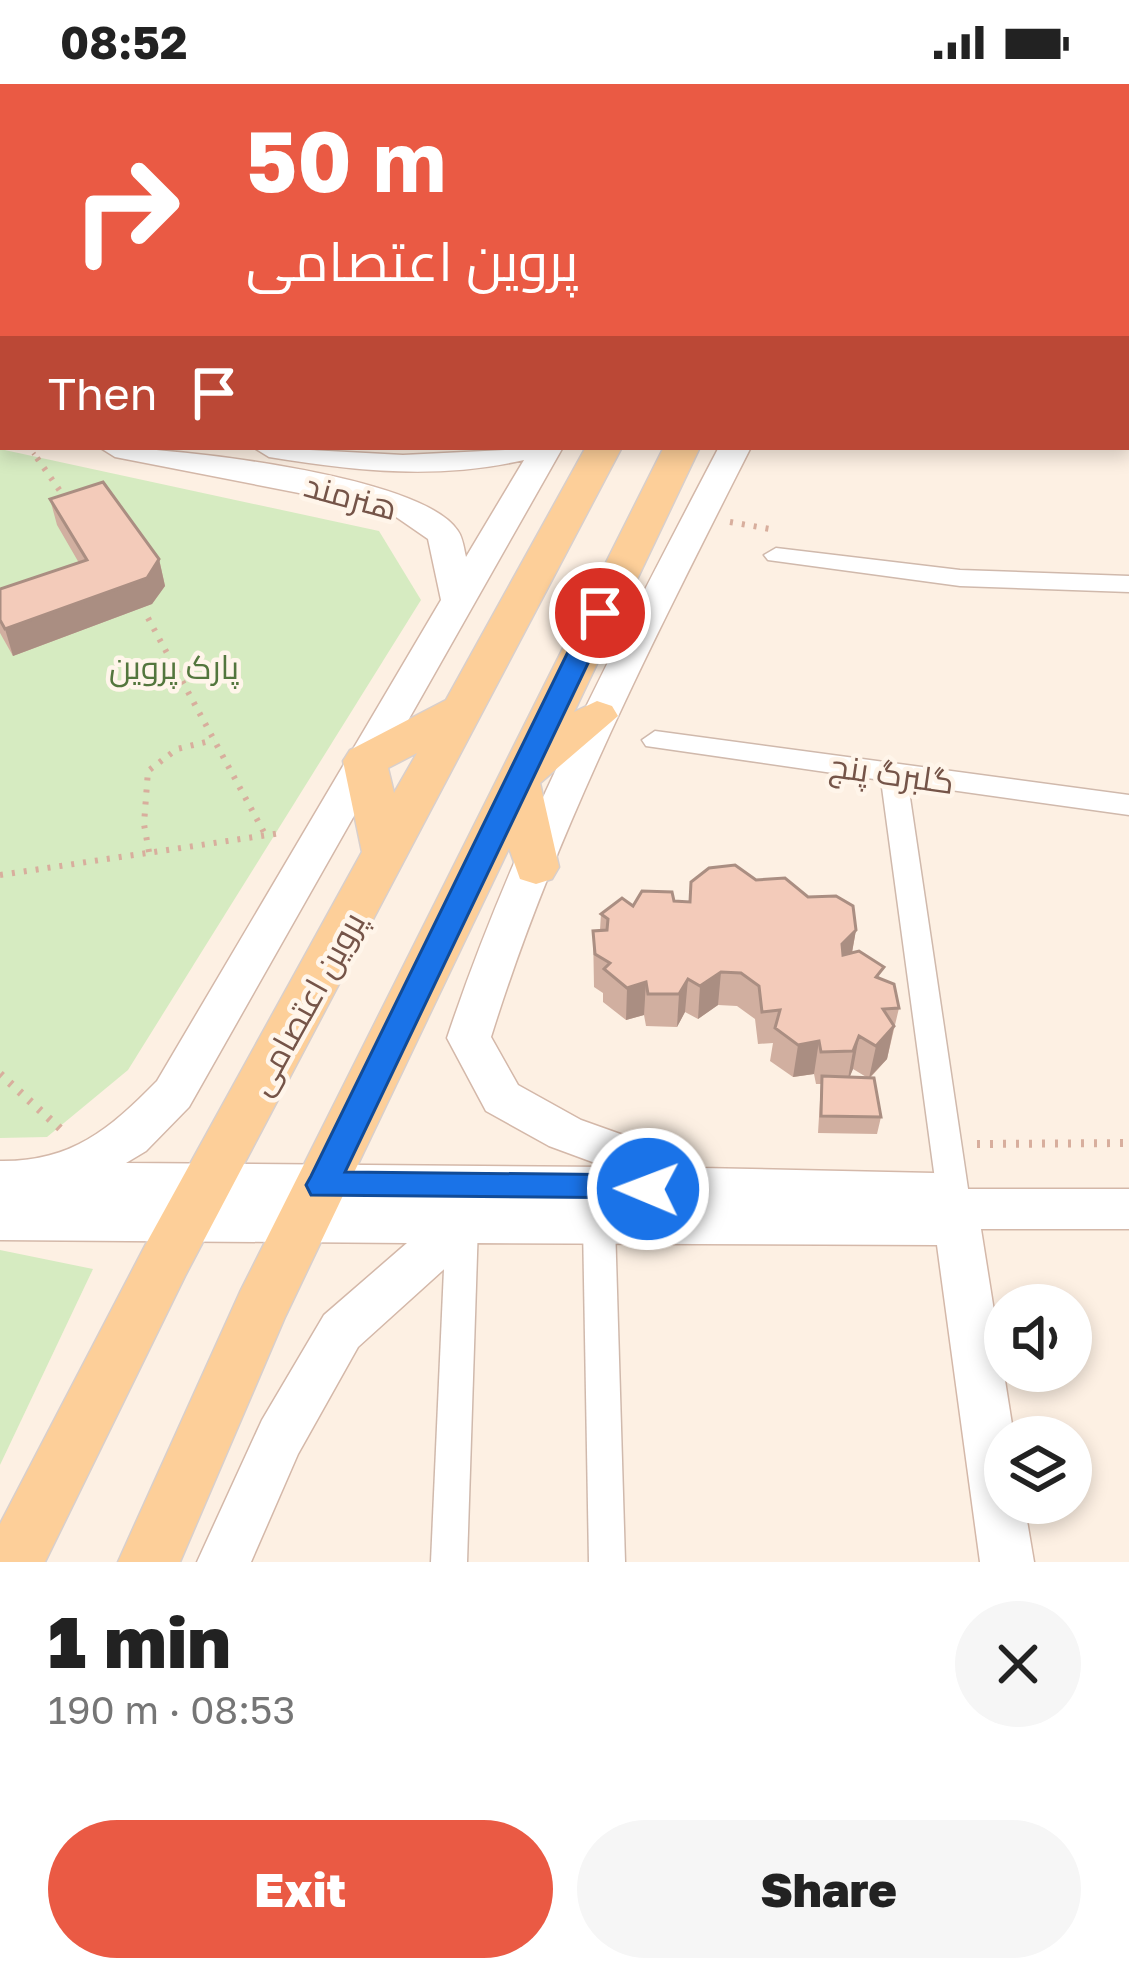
<!DOCTYPE html>
<html lang="en">
<head>
<meta charset="utf-8">
<style>
	:root { --surface:#fff; --page:#f6f6f6; --text:#222; --muted:#767676; --accent:#ea5a44 }
	body { margin:0; font-family:"Golos Text",Cairo,sans-serif; background:var(--page); color:var(--text); height:100vh; display:flex; flex-direction:column; font-size:45px; white-space:nowrap }
	* { box-sizing:border-box; margin:0 }
	p { font-size:39px; color:var(--muted) }
	.icon { flex:none; width:66px; height:66px; fill:none; stroke:currentColor; stroke-width:2; stroke-linecap:round; stroke-linejoin:round }
	.map { position:relative; height:1478px; overflow:hidden }
	.details { display:flex; flex-direction:column; background:var(--surface); flex:1 }
	.details>* { flex:none }
	.banner { position:absolute; left:0px; top:0px; width:1131px; height:366px; box-shadow:0 6px 18px #0003; background:#ea5a44; color:#fff; overflow:hidden }
	.buttons { position:absolute; left:984px; top:1200px; display:grid; gap:24px }
	.buttons a { display:grid; place-items:center; width:108px; height:108px; border-radius:50%; background:var(--surface); box-shadow:0 6px 18px #0003; font-size:60px }
	.pin { position:absolute; display:grid; place-items:center; width:102px; height:102px; color:#fff; margin:-51px; border:6px solid #fff; border-radius:50%; box-shadow:0 3px 12px #0007 }
	.me { position:absolute; width:132px; margin:-66px; rotate:271deg; stroke-linejoin:round; filter:drop-shadow(0 0 9px #0008) }
	.turn { display:flex; align-items:center; gap:42px; height:252px; padding:0 48px; font-size:54px }
	.turn .icon { width:156px; height:156px; stroke-width:2.5 }
	.turn b { display:block; font-size:84px; line-height:102px }
	.then { display:flex; align-items:center; height:114px; padding:0 48px; background:#0003; gap:24px; font-size:45px }
	.round { display:grid; place-items:center; flex:none; width:126px; height:126px; border-radius:63px; background:var(--page) }
	.overview { display:flex; align-items:center; justify-content:space-between; height:204px; padding:0 48px }
	h1 { font-size:72px; font-weight:800; line-height:90px }
	.primary-button { display:flex; gap:24px; margin-top:auto; padding:24px 48px }
	.primary-button a { flex:1; height:138px; border-radius:72px; background:var(--accent); color:#fff; font-size:48px; font-weight:800; line-height:138px; text-align:center }
	.primary-button a+a { background:var(--page); color:var(--text) }
	.status { display:flex; justify-content:space-between; align-items:center; height:84px; padding:0 60px; background:var(--surface); direction:ltr }
	.status svg { height:33px; fill:currentColor }
	.map>svg:first-child { display:block }
</style>
</head>
<body>
<div class="status"><b>08:52</b><svg viewBox="0 0 49 12"><path d="M0 12V9h3v3zM5 12V6h3v6zM10 12V3h3v9zM15 12V0h3v12zM26 1h20v11H26zM47 4h2v5h-2z"/></svg></div>
<div class="map">
<svg width="1129" height="1478" viewBox="0 0 1129 1478">
	<rect width="100%" height="100%" fill="#fdf0e3"/>
	<g fill="#d6ebc1">
		<path d="M0 365 379 447 421 516 128 986 47 1053 0 1054Z"/>
		<path d="M0 1166 93 1185 0 1381Z"/>
	</g>
	<g fill="none" stroke-linecap="round" stroke-linejoin="round">
		<g stroke="#d0b9ac" stroke-width="3">
			<g id="street">
				<path d="M460 0H494L496 3H462Z"/>
				<path d="M1089 0H1107L1109 3H1091Z"/>
				<rect x="0" y="49" width="3" height="10"/>
				<path d="M1128 71H1129V85L1128 84Z"/>
				<rect x="0" y="157" width="3" height="12"/>
				<rect x="1128" y="195" width="1" height="12"/>
				<path d="M3 328V343L0 344V329Z"/>
				<rect x="1128" y="329" width="1" height="14"/>
				<path d="M776 464 960 486 1129 492V508L960 502 768 476 764 471Z"/>
				<path d="M655 647 1129 711V731L908 700 971 1125 966 1135 955 1139 944 1135 939 1125 881 696 646 662 642 656Z"/>
				<path d="M462 1126 473 1130 478 1140 467 1478H431L446 1140 451 1130Z"/>
				<path d="M599 1126 610 1130 615 1140 625 1478H589L583 1140 588 1130Z"/>
			</g>
		</g>
		<g stroke="#d4b8a9" stroke-width="3">
			<g id="secondary">
				<path d="M3 271V293L0 294V272Z"/>
				<rect x="0" y="306" width="3" height="25"/>
				<path d="M99 363C167 363 422 390 458 447 463 454 464 465 466 473L524 376C437 396 356 387 269 373L253 363 403 371 563 363 189 1023 146 1067 126 1079 606 1083 549 1062 486 1027 447 954C516 747 619 555 719 363H751C654 555 555 747 491 953L518 1001 581 1036 696 1077 700 1084 934 1089 964 1105H1129V1145H981L1014 1353H1005V1419H1024L1034 1478H980L937 1161 473 1159 358 1263 298 1370 251 1478H197L262 1336 324 1231 407 1159 0 1156V1077C71 1078 109 1046 157 997L441 516 428 455 386 426 115 373Z"/>
			</g>
		</g>
		<g stroke="#d8cfcc" stroke-width="3">
			<g id="primary">
				<path d="M586 363H622L185 1192 45 1478H0V1440L147 1158 362 768 343 677 350 666 446 616ZM417 669 394 709 388 684Z"/>
				<path d="M664 363H700L574 628 597 617 612 622 618 632 540 699 559 783 552 795 536 800 520 795 509 764 285 1233 180 1478H118L240 1208Z"/>
			</g>
		</g>
		<path stroke="#d8ae9d" stroke-width="4.5" stroke-dasharray="1.5 6" stroke-linecap="butt" d="M29 363 39 377"/>
		<g stroke="#d8ae9d" stroke-width="6" stroke-dasharray="3 9" stroke-linecap="butt">
			<path d="M37 374 65 414"/>
			<path d="M730 438 770 445"/>
			<path d="M148 534 266 752"/>
			<path d="M149 768 144 740 148 687 177 665 214 656"/>
			<path d="M0 791 281 749"/>
		</g>
		<g stroke="#d8ae9d" stroke-width="8" stroke-dasharray="3 10" stroke-linecap="butt">
			<path d="M0 990 64 1048"/>
			<path d="M977 1060 1129 1059"/>
		</g>
		<use href="#street" fill="#fff" fill-rule="evenodd"/>
		<use href="#secondary" fill="#fff" fill-rule="evenodd"/>
		<use href="#primary" fill="#fdcf99" fill-rule="evenodd"/>
	</g>
	<g fill="#d1afa0" fill-rule="evenodd">
		<path d="M50 415 159 475 165 502 152 520 13 572 0 549V505L79 479 57 441Z"/>
		<path d="M756 796 808 813 856 846 852 869 882 895 899 924 887 975 870 994 881 1033 877 1050 818 1049 821 1000H816L814 990 793 993 770 977 773 959 758 960 755 935 737 922 718 921 698 935 685 928 677 943 646 942 644 931 626 936 603 918V909L594 903 593 847 600 846 601 830 633 822 674 817 690 818ZM853 985 868 994 849 993Z"/>
	</g>
	<g fill="#aa8e82">
		<path d="M159 475 165 502 152 520 13 572 5 545Z"/>
		<path d="M856 846 850 879 836 894 842 860Z"/>
		<path d="M721 888 718 921 698 935 700 902Z"/>
		<path d="M688 895 685 928 677 943 679 910Z"/>
		<path d="M646 898 644 931 626 936 627 904Z"/>
		<path d="M894 942 887 975 869 994 876 962Z"/>
		<path d="M859 952 853 985 847 1000 853 967Z"/>
		<path d="M819 957 814 990 793 993 798 961Z"/>
	</g>
	<g fill="#f3cbba" stroke="#aa8e82" stroke-width="3">
		<path d="M103 398 159 475 147 494 5 545 0 536V505L87 476 50 415Z"/>
		<path d="M735 781 756 796 785 794 808 813 836 812 853 822 856 846 842 860 843 871 859 867 884 883 876 893 894 900 899 924 883 925 894 942 876 962 859 952 853 967 821 968 819 957 798 961 775 944 780 926 762 928 759 902 741 889 721 888 700 902 688 895 679 910H648L646 898 627 904 604 885 610 879 595 870 593 847 607 846 608 835 601 830 622 814 633 822 642 807 672 808 674 817 690 818 691 798 709 784Z"/>
		<path d="M822 992 874 994 881 1033 821 1032Z"/>
	</g>
	<path fill="#1a73e8" stroke="#114b97" stroke-width="3" d="M600 521 612 529 345 1088 648 1091 659 1095 664 1105 659 1114 311 1111 306 1101 311 1092 587 529Z"/>
	<g text-anchor="middle" dominant-baseline="central" stroke-width="9" stroke-linejoin="round" paint-order="stroke">
		<g font-size="33" fill="#755448" stroke="#fff5ea">
			<text transform="translate(351 412) rotate(15)">هنرمند</text>
			<text transform="translate(892 689) rotate(8)">گلبرگ پنج</text>
			<text transform="translate(306 919) rotate(-61)">پروین اعتصامی</text>
		</g>
		<g font-size="33" fill="#53763d" stroke="#fff5ea">
			<text x="174" y="582">پارک پروین</text>
		</g>
	</g>
</svg>
<div class="buttons">
<a><svg class="icon" aria-label="sound" viewBox="0 0 24 24"><path d="M4 9h4l5-4v14l-5-4H4zM17 9q2 3 0 6"/></svg></a>
<a><svg class="icon" aria-label="layers" viewBox="0 0 24 24"><path d="M12 4l9 5-9 5-9-5zM3 14l9 5 9-5"/></svg></a>
</div>
<div class="pin" style="left:600px;top:529px;background:#d93025"><svg class="icon" aria-label="arrive" viewBox="0 0 24 24"><path d="M6 21V4h12l-3 4 3 4H6"/></svg></div>
<svg class="me" style="left:648px;top:1105px" viewBox="-20 -20 40 40"><circle r="17" fill="#1a73e8" stroke="#fff" stroke-width="3"/><path d="M0-11L8 9 0 5-8 9z" fill="#fff"/></svg>
<div class="banner">
<div class="turn"><svg class="icon" aria-label="right" viewBox="0 0 24 24"><path d="M7 20v-9h11M14 6l5 5-5 5"/></svg><div><b>50 m</b>پروین اعتصامی</div></div>
<div class="then">Then<svg class="icon" aria-label="arrive" viewBox="0 0 24 24"><path d="M6 21V4h12l-3 4 3 4H6"/></svg></div>
</div>
</div>
<section class="details">
<div class="overview"><div><h1>1 min</h1><p>190 m · 08:53</p></div><a class="round"><svg class="icon" aria-label="close" viewBox="0 0 24 24"><path d="M6 6l12 12M18 6L6 18"/></svg></a></div>
<div class="primary-button"><a>Exit</a><a>Share</a></div>
</section>
</body>
</html>
